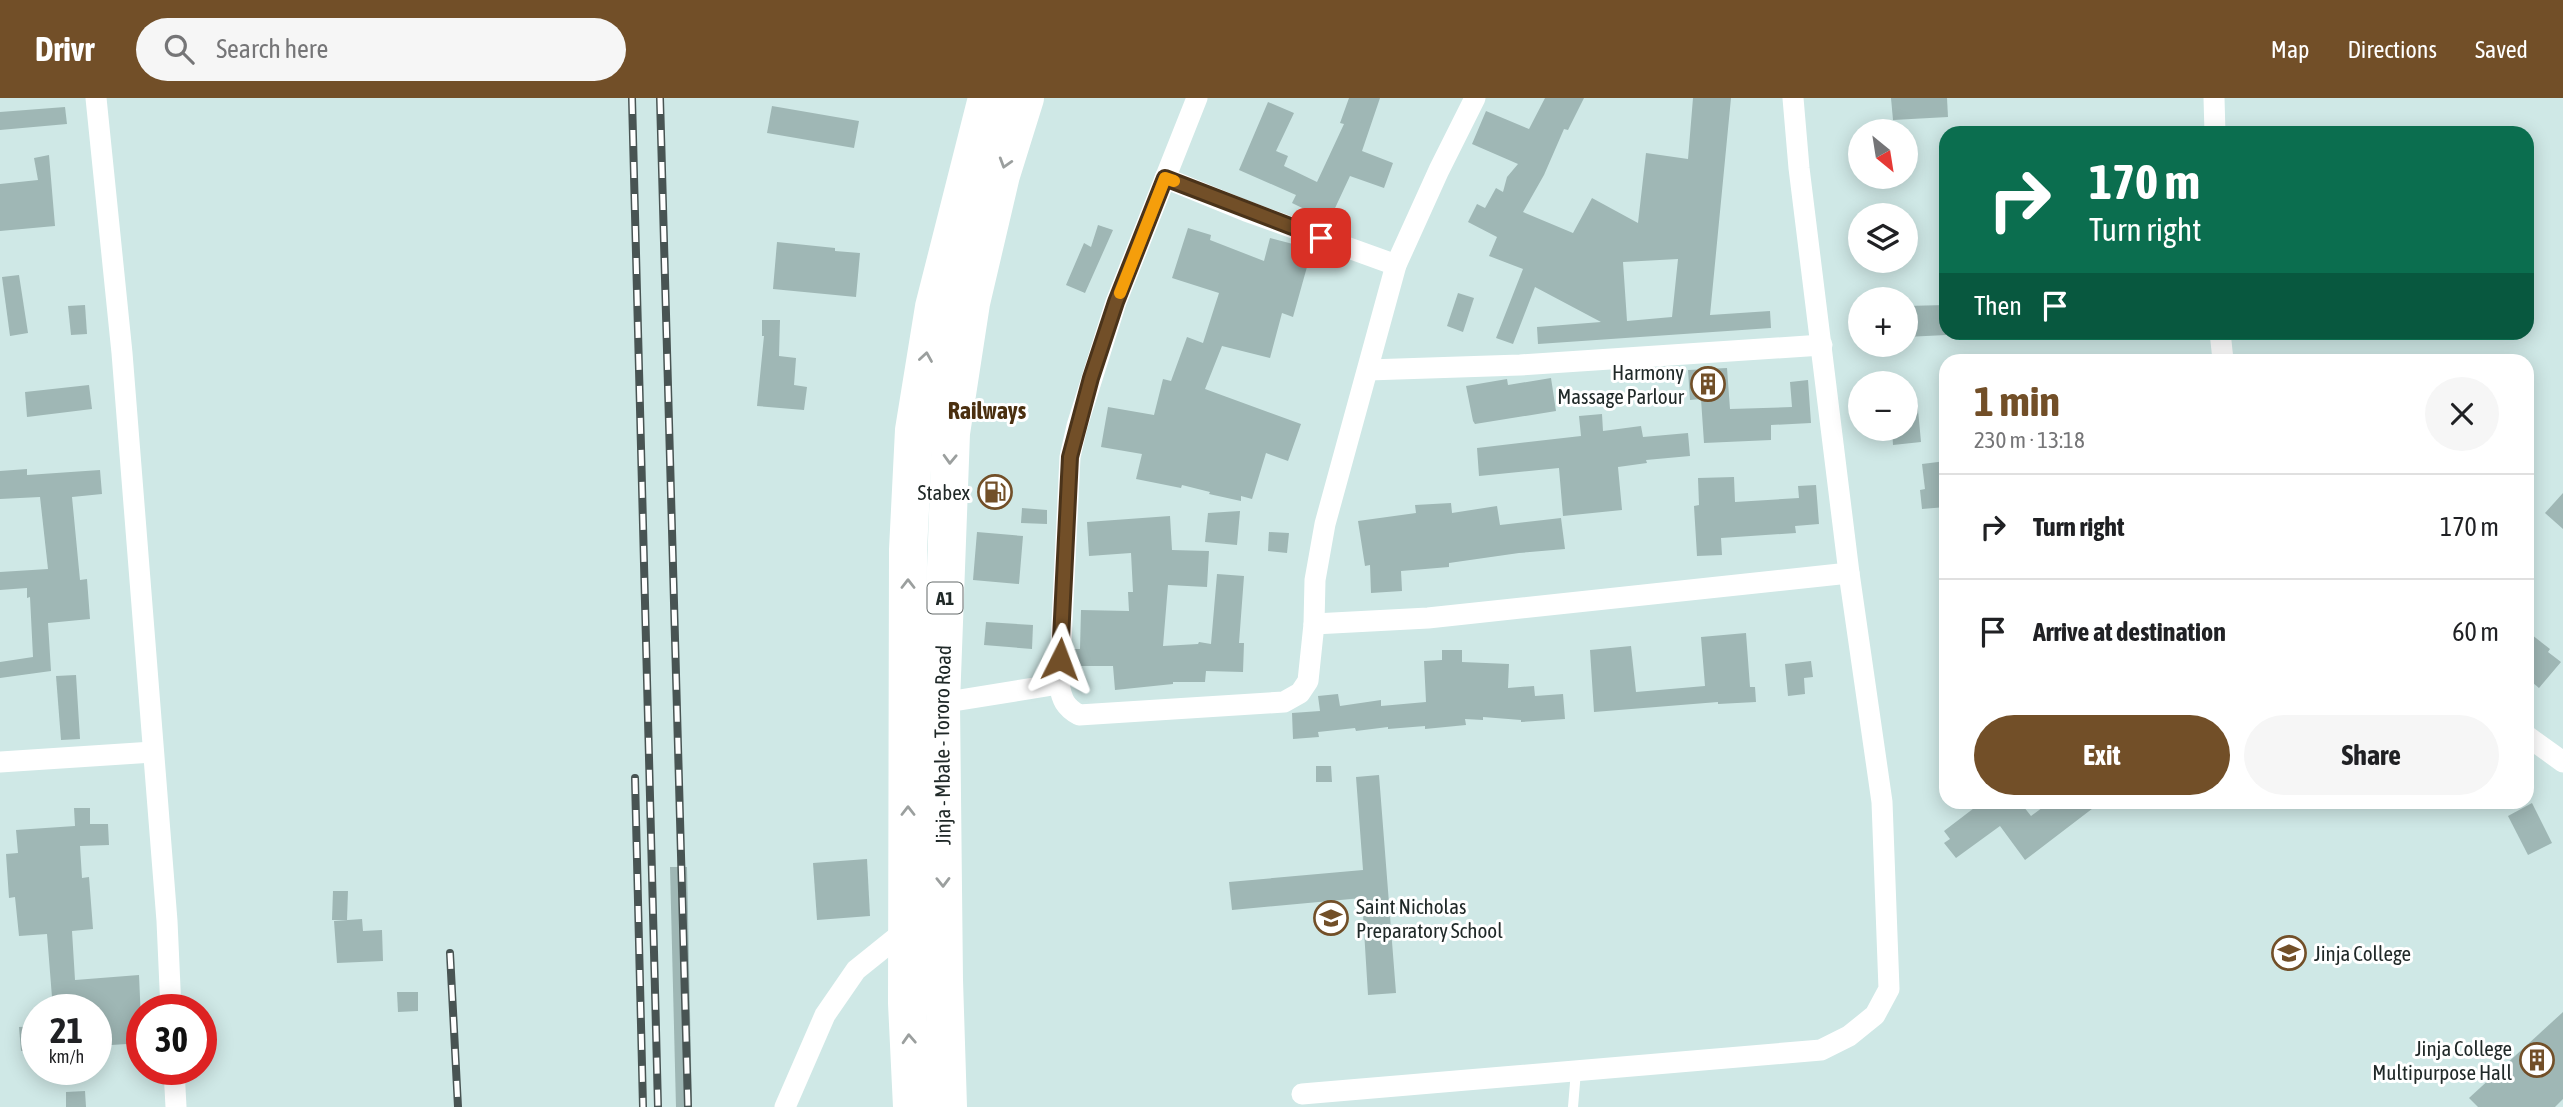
<!DOCTYPE html>
<html lang="en">
<head>
<meta charset="utf-8">
<style>
	:root { --surface:#fff; --page:#f6f6f6; --text:#202124; --muted:#757577; --line:#e0e0e0; --accent:#724f28 }
	body { margin:0; font-family:"Asap Condensed",sans-serif; background:var(--page); color:var(--text); height:100vh; display:flex; flex-direction:column; font-size:26px; white-space:nowrap }
	* { box-sizing:border-box; margin:0 }
	p { font-size:23px; color:var(--muted) }
	.icon { flex:none; width:38px; height:38px; fill:none; stroke:currentColor; stroke-width:2; stroke-linecap:round; stroke-linejoin:round }
	.map { position:relative; flex:1; overflow:hidden }
	.panel { position:absolute; left:1939px; top:256px; width:595px; height:455px; display:flex; flex-direction:column; background:var(--surface); border-radius:21px; box-shadow:0 4px 18px #0003 }
	.panel>* { flex:none }
	.guide { position:absolute; left:1939px; top:28px; width:595px; height:214px; border-radius:21px; box-shadow:0 4px 18px #0003; background:#0b6e4f; color:#fff; overflow:hidden }
	.needle { width:46px; rotate:150deg }
	.tools { position:absolute; left:1848px; top:21px; display:grid; gap:14px }
	.tools a { display:grid; place-items:center; width:70px; height:70px; border-radius:50%; background:var(--surface); box-shadow:0 4px 18px #0003; font-size:35px }
	.speed { position:absolute; left:21px; top:896px; display:flex; gap:14px; font-size:35px; font-weight:700; text-align:center }
	.speed>* { display:grid; place-content:center; width:91px; height:91px; border-radius:50%; background:var(--surface); box-shadow:0 4px 18px #0003; line-height:1 }
	.speed small { font-size:18px; font-weight:400 }
	.speed .limit { border:10px solid #d22; background:#fff; color:#111 }
	.pin { position:absolute; display:grid; place-items:center; width:60px; height:60px; color:#fff; margin:-30px; border-radius:14px; box-shadow:0 4px 10px #0006 }
	.me { position:absolute; width:77px; margin:-38px; rotate:3deg; stroke-linejoin:round; filter:drop-shadow(0 0 5px #0008) }
	.turn { display:flex; align-items:center; gap:24px; height:147px; padding:0 35px; font-size:32px }
	.turn .icon { width:91px; height:91px; stroke-width:2.5 }
	.turn b { display:block; font-size:49px; line-height:60px }
	.then { display:flex; align-items:center; height:66px; padding:0 35px; background:#0003; gap:14px; font-size:26px }
	.round { display:grid; place-items:center; flex:none; width:74px; height:74px; border-radius:37px; background:var(--page) }
	.summary { display:flex; align-items:center; justify-content:space-between; height:119px; padding:0 35px }
	h1 { font-size:42px; font-weight:700; line-height:52px; color:var(--accent) }
	.primary-button { display:flex; gap:14px; margin-top:auto; padding:14px 35px }
	.primary-button a { flex:1; height:80px; border-radius:42px; background:var(--accent); color:#fff; font-size:28px; font-weight:700; line-height:80px; text-align:center }
	.primary-button a+a { background:var(--page); color:var(--text) }
	ul { padding:0; list-style:none }
	li { display:flex; align-items:center; gap:21px; height:105px; padding:0 35px; border-top:2px solid var(--line) }
	li div { flex:1 }
	li b { display:block; font-size:26px }
	li em { font-style:normal }
	header { display:flex; align-items:center; gap:42px; box-sizing:border-box; height:98px; padding:0 35px; background:var(--accent); color:#fff }
	header strong { font-size:33px }
	nav { display:flex; gap:38px; margin-inline-start:auto; font-size:24px }
	.search { width:490px; height:63px; background:var(--page); display:flex; align-items:center; gap:18px; box-sizing:border-box; padding:0 24px; border-radius:38px; color:var(--muted); font-size:26px }
	.map>svg:first-child { display:block }
</style>
</head>
<body>
<header>
<strong>Drivr</strong>
<div class="search"><svg class="icon" aria-label="search" viewBox="0 0 24 24"><circle cx="10" cy="10" r="6"/><path d="M15 15l6 6"/></svg>Search here</div>
<nav><a>Map</a><a>Directions</a><a>Saved</a></nav>
</header>
<div class="map">
<svg width="2563" height="1009" viewBox="0 0 2563 1009">
	<rect width="100%" height="100%" fill="#cfe8e6"/>
	<g fill="#9fb7b5" fill-rule="evenodd">
		<path d="M1349 0H1380L1362 53 1393 65 1384 90 1350 78 1329 123 1292 105 1296 97 1239 72 1268 4 1294 15 1276 53 1288 58 1284 68 1317 84 1344 26 1340 25Z"/>
		<path d="M1545 0H1584L1568 32 1564 31 1544 77 1523 114 1573 135 1592 100 1638 125 1646 55 1688 61 1693 0H1731L1710 217 1770 213 1771 230 1538 246 1537 229 1601 224 1535 189 1513 246 1496 240 1523 171 1489 158 1497 139 1468 124 1477 106 1485 110 1496 90 1503 94 1507 79 1518 66 1472 46 1486 13 1529 31ZM1678 161 1672 219 1627 223 1623 164Z"/>
		<path d="M1891 0H1947L1948 19 1893 22Z"/>
		<path d="M772 8 859 23 854 50 767 35Z"/>
		<path d="M65 9 67 26 0 32V14Z"/>
		<path d="M49 57 55 128 0 133V86L38 82 34 60Z"/>
		<path d="M1098 127 1113 132 1085 195 1066 187 1084 145 1091 149Z"/>
		<path d="M1188 130 1211 137 1210 142 1264 163 1270 140 1312 151 1293 219 1282 215 1270 260 1222 248 1205 291 1301 326 1288 363 1266 355 1252 401 1241 398V403L1209 396 1210 394 1182 387 1181 390 1136 381 1142 356 1101 349 1108 309 1154 317 1163 281 1171 283 1187 239 1203 245 1219 195 1172 180Z"/>
		<path d="M777 144 835 150V153L860 155 856 199 773 191Z"/>
		<path d="M19 177 28 235 10 238 2 179Z"/>
		<path d="M1458 195 1474 200 1463 234 1447 228Z"/>
		<path d="M85 207 87 236 71 237 68 208Z"/>
		<path d="M1946 207V237L1906 239V208Z"/>
		<path d="M762 222H780L779 258 796 260 794 287 807 289 804 312 757 308 764 238H762Z"/>
		<path d="M1727 270 1730 311 1792 309 1790 284 1808 282 1811 325 1771 327V342L1704 345 1701 301 1690 302 1688 272Z"/>
		<path d="M1551 280 1556 313 1475 326 1473 323 1466 288 1507 281 1508 287Z"/>
		<path d="M89 287 92 311 27 319 25 294Z"/>
		<path d="M1906 301H1917L1921 344 1893 347 1892 331H1906Z"/>
		<path d="M1602 316 1603 333 1641 328 1643 339 1688 335 1690 358 1646 362 1647 365 1618 369 1622 412 1563 418 1559 370 1479 378 1477 350 1581 338 1579 318Z"/>
		<path d="M1946 363V409L1922 411 1920 392 1925 391 1922 366Z"/>
		<path d="M27 371V377L100 372 102 396 72 399 80 482 87 481 90 521 48 525 51 573 0 580V564L33 559 30 499 27 500V490L0 492V474L48 471 40 399 0 401V373Z"/>
		<path d="M1734 379 1735 404 1799 400 1798 388 1816 387 1819 426 1795 428 1796 435 1721 440 1722 457 1697 458 1694 408 1699 407 1698 380Z"/>
		<path d="M2563 395V431L2545 415Z"/>
		<path d="M1451 405 1452 415 1497 408 1500 427 1561 420 1565 451 1519 455 1449 465V469L1401 473 1402 493 1371 495 1370 467 1365 468 1358 423 1416 415 1415 407Z"/>
		<path d="M1022 410 1047 412V426L1021 425Z"/>
		<path d="M1240 413 1237 447 1205 444 1208 415Z"/>
		<path d="M1170 418 1172 452 1209 453 1207 489 1168 487 1163 548 1198 546 1199 544 1211 546 1217 476 1244 478 1239 545H1244L1243 574 1206 573 1205 584H1173V586L1115 592 1113 568H1074V551H1080L1081 512 1129 513 1128 494H1133L1131 455 1089 458 1087 424Z"/>
		<path d="M977 434 1023 438 1019 486 973 482Z"/>
		<path d="M1269 434 1289 435 1287 455 1268 453Z"/>
		<path d="M986 524 1033 527 1032 551 984 547Z"/>
		<path d="M2527 533 2550 551 2548 554 2561 564 2539 590 2527 580Z"/>
		<path d="M1746 535 1750 589H1755L1756 604 1718 606V604L1594 614 1590 552 1631 548 1636 594 1705 588 1701 539Z"/>
		<path d="M1442 552H1462V564L1509 566 1508 590 1534 588 1535 598 1563 596 1565 621 1521 624V622L1483 619V622L1465 621 1466 627 1425 631V628L1388 631V629L1356 633 1355 630 1318 634 1319 639 1293 641 1292 615 1320 613 1318 598 1338 596 1340 608 1381 602V608L1426 604 1424 563 1442 562Z"/>
		<path d="M1811 563 1813 579 1804 580 1805 596 1788 598 1785 566Z"/>
		<path d="M76 577 80 641 61 642 56 578Z"/>
		<path d="M1316 668H1331L1332 684H1316Z"/>
		<path d="M1379 677 1396 895 1368 897 1362 800 1232 812 1229 784 1363 772 1356 679Z"/>
		<path d="M1982 704H2020L2031 718 2050 704H2101L2025 762 2000 728 1956 760 1944 745 1950 741 1944 733Z"/>
		<path d="M2532 705 2552 745 2528 757 2508 718Z"/>
		<path d="M74 710H90V726H108L109 747 80 748 82 780 89 779 93 831 72 833 75 882 139 877 142 945 96 948V912H53L47 836 19 838 15 799 9 800 6 756 18 755 16 732 75 728Z"/>
		<path d="M867 761 870 818 817 822 813 765Z"/>
		<path d="M670 769H687L692 1009H676Z"/>
		<path d="M333 793H348L347 822H332Z"/>
		<path d="M362 821 363 833 382 832 383 863 337 865 334 823Z"/>
		<path d="M397 894H418V913L398 914Z"/>
		<path d="M2563 914V1001L2555 1009H2478L2469 1000Z"/>
		<path d="M37 928V952L21 953 19 929Z"/>
		<path d="M85 993 86 1009H66V994Z"/>
	</g>
	<g fill="none" stroke-linecap="round" stroke-linejoin="round">
		<path stroke="#fff" stroke-width="10" d="M1573 1009 1576 973"/>
		<g stroke="#fff" stroke-width="21">
			<path d="M96 0 122 255 167 823 171 912"/>
			<path d="M1197 0 1116 204 1077 328 1070 359 1059 586C1062 602 1065 609 1079 617L1284 604 1300 595 1308 583 1314 526 1315 482 1325 426 1396 167 1439 72 1475 0"/>
			<path d="M2214 0 2215 35"/>
			<path d="M1165 80 1246 113 1396 167"/>
			<path d="M2220 234 2223 262"/>
			<path d="M1368 272 1520 267 1822 247"/>
			<path d="M1314 526 1428 520 1849 475"/>
			<path d="M941 605 1059 586"/>
			<path d="M2527 638 2563 664"/>
			<path d="M0 664 153 654"/>
			<path d="M174 971 176 1009"/>
			<path d="M1302 996 1821 952 1849 938 1875 917 1889 891 1882 704 1849 475 1799 70 1793 0"/>
			<path d="M785 1009 825 917 856 872 907 831"/>
		</g>
		<g stroke="#fff" stroke-width="38">
			<path d="M912 1009 907 905 908 452 914 332 934 209 987 0"/>
			<path id="s1" d="M948 1009 944 882 941 605 951 335 971 205 1001 77 1025 0"/>
		</g>
		<g stroke="#485453" stroke-width="8">
			<g id="rail">
				<path d="M632 0 658 1009"/>
				<path d="M660 0 688 1009"/>
				<path d="M635 680 643 1009"/>
				<path d="M450 855 458 1009"/>
			</g>
		</g>
		<use href="#rail" stroke="#fff" stroke-width="5" stroke-dasharray="16" stroke-linecap="butt"/>
	</g>
	<defs><path id="oneway-chevron" d="M-2-3.5L2.5 0L-2 3.5" fill="none" stroke-width="1.6" stroke-linecap="round" stroke-linejoin="round" transform="scale(1.75)"/></defs>
	<g stroke="#9b9f9e">
		<use href="#oneway-chevron" transform="translate(1005 65) rotate(107)"/>
		<use href="#oneway-chevron" transform="translate(926 259) rotate(-81)"/>
		<use href="#oneway-chevron" transform="translate(950 361) rotate(92)"/>
		<use href="#oneway-chevron" transform="translate(908 486) rotate(-90)"/>
		<use href="#oneway-chevron" transform="translate(908 713) rotate(-90)"/>
		<use href="#oneway-chevron" transform="translate(943 784) rotate(89)"/>
		<use href="#oneway-chevron" transform="translate(909 941) rotate(-93)"/>
	</g>
	<g fill="none" stroke-linecap="round" stroke-linejoin="round">
		<g stroke="#4a331a" stroke-width="18">
			<path id="route" d="M1060 561 1070 359 1091 280 1116 204 1165 80 1321 140"/>
		</g>
		<use href="#route" stroke="#724f28" stroke-width="12"/>
		<path stroke="#f59e0b" stroke-width="12" d="M1120 195 1165 80 1174 83"/>
	</g>
	<defs>
		<g id="building-ring" transform="scale(1.75)"><circle r="9.5" fill="#fff" stroke="#724f28" stroke-width="1.5"/><path d="M-4-6H4V6H1V3H-1V6H-4ZM-2.5-4.3h1.7v1.8h-1.7ZM.8-4.3h1.7v1.8H.8ZM-2.5-1h1.7V.8h-1.7ZM.8-1h1.7V.8H.8Z" fill="#724f28"/></g>
		<g id="fuel-ring" transform="scale(1.75)"><circle r="9.5" fill="#fff" stroke="#724f28" stroke-width="1.5"/><path d="M-5.5-6h7V0h2V4h1.3V-2.5L3-4.5l.8-.8L6-3V5H2.5V1h-1V6h-7ZM-4.2-4.7v3.2H.2V-4.7Z" fill="#724f28"/></g>
		<g id="school-ring" transform="scale(1.75)"><circle r="9.5" fill="#fff" stroke="#724f28" stroke-width="1.5"/><path d="M0-5L7-2L0 1L-7-2ZM-4 1L0 2.5L4 1V4Q0 6-4 4Z" fill="#724f28"/></g>
	</defs>
	<g fill-rule="evenodd">
		<use href="#building-ring" x="1708" y="286"/>
		<use href="#fuel-ring" x="995" y="394"/>
		<use href="#school-ring" x="1331" y="820"/>
		<use href="#school-ring" x="2289" y="855"/>
		<use href="#building-ring" x="2537" y="962"/>
	</g>
	<g text-anchor="middle" dominant-baseline="central" stroke-width="6" stroke-linejoin="round" paint-order="stroke">
		<rect fill="#fff" stroke="#636968" stroke-width="2" x="927.5" y="484.5" width="35" height="31" rx="5"/>
		<g font-size="19" font-weight="bold" fill="#202928">
			<text x="945" y="500">A1</text>
		</g>
		<g font-size="21" fill="#202928" stroke="#fff" text-anchor="end">
			<text x="1684" y="274">Harmony<tspan x="1684" dy="24">Massage Parlour</tspan></text>
			<text x="970" y="394">Stabex</text>
			<text x="1356" y="808" text-anchor="start">Saint Nicholas<tspan x="1356" dy="24">Preparatory School</tspan></text>
			<text x="2314" y="855" text-anchor="start">Jinja College</text>
			<text x="2512" y="950">Jinja College<tspan x="2512" dy="24">Multipurpose Hall</tspan></text>
		</g>
		<g font-size="21" fill="#202928" stroke="#fff">
			<text stroke="none"><textPath href="#s1" startOffset="362">Jinja - Mbale - Tororo Road</textPath></text>
		</g>
		<g font-size="24" font-weight="bold" fill="#4a2f0f" stroke="#fff">
			<text x="987" y="312">Railways</text>
		</g>
	</g>
</svg>
<div class="tools">
<a><svg class="needle" viewBox="-14 -14 28 28"><path d="M0-13l5 13h-10z" fill="#e53935"/><path d="M0 13l5-13h-10z" fill="#757577"/></svg></a>
<a><svg class="icon" aria-label="layers" viewBox="0 0 24 24"><path d="M12 4l9 5-9 5-9-5zM3 14l9 5 9-5"/></svg></a>
<a>+</a>
<a>−</a>
</div>
<div class="speed"><div>21<small>km/h</small></div><div class="limit">30</div></div>
<div class="pin" style="left:1321px;top:140px;background:#d93025"><svg class="icon" aria-label="arrive" viewBox="0 0 24 24"><path d="M6 21V4h12l-3 4 3 4H6"/></svg></div>
<svg class="me" style="left:1060px;top:561px" viewBox="-20 -20 40 40"><path d="M0-17L14 15 0 8-14 15z" fill="#724f28" stroke="#fff" stroke-width="4"/></svg>
<div class="guide">
<div class="turn"><svg class="icon" aria-label="right" viewBox="0 0 24 24"><path d="M7 20v-9h11M14 6l5 5-5 5"/></svg><div><b>170 m</b>Turn right</div></div>
<div class="then">Then<svg class="icon" aria-label="arrive" viewBox="0 0 24 24"><path d="M6 21V4h12l-3 4 3 4H6"/></svg></div>
</div>
<section class="panel">
<div class="summary"><div><h1>1 min</h1><p>230 m · 13:18</p></div><a class="round"><svg class="icon" aria-label="close" viewBox="0 0 24 24"><path d="M6 6l12 12M18 6L6 18"/></svg></a></div>
<ul>
<li><svg class="icon" aria-label="right" viewBox="0 0 24 24"><path d="M7 20v-9h11M14 6l5 5-5 5"/></svg><div><b>Turn right</b></div><em>170 m</em></li>
<li><svg class="icon" aria-label="arrive" viewBox="0 0 24 24"><path d="M6 21V4h12l-3 4 3 4H6"/></svg><div><b>Arrive at destination</b></div><em>60 m</em></li>
</ul>
<div class="primary-button"><a>Exit</a><a>Share</a></div>
</section>
</div>
</body>
</html>
